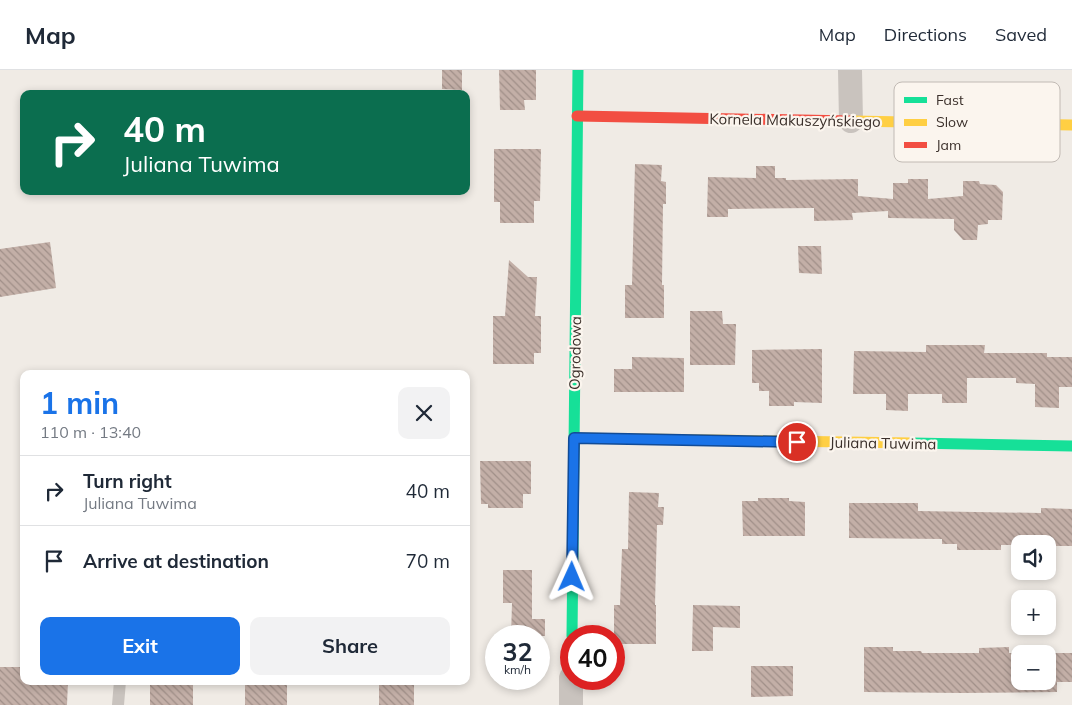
<!DOCTYPE html>
<html lang="en">
<head>
<meta charset="utf-8">
<style>
	:root { --surface:#fff; --page:#f2f2f3; --text:#1f2937; --muted:#747a83; --line:#e0e1e3; --accent:#1a73e8 }
	body { margin:0; font-family:Mulish,sans-serif; background:var(--page); color:var(--text); height:100vh; display:flex; flex-direction:column; font-size:19px; white-space:nowrap }
	* { box-sizing:border-box; margin:0 }
	p { font-size:16px; color:var(--muted) }
	.icon { flex:none; width:28px; height:28px; fill:none; stroke:currentColor; stroke-width:2; stroke-linecap:round; stroke-linejoin:round }
	.map { position:relative; flex:1; overflow:hidden }
	.details { position:absolute; left:20px; top:300px; width:450px; height:315px; display:flex; flex-direction:column; background:var(--surface); border-radius:10px; box-shadow:0 2px 8px #0003 }
	.details>* { flex:none }
	.hud { position:absolute; left:20px; top:20px; width:450px; height:105px; border-radius:10px; box-shadow:0 2px 8px #0003; background:#0b6e4f; color:#fff; overflow:hidden }
	.controls { position:absolute; left:1011px; top:465px; display:grid; gap:10px }
	.controls a { display:grid; place-items:center; width:45px; height:45px; border-radius:10px; background:var(--surface); box-shadow:0 2px 8px #0003; font-size:25px }
	.speed { position:absolute; left:485px; top:555px; display:flex; gap:10px; font-size:25px; font-weight:700; text-align:center }
	.speed>* { display:grid; place-content:center; width:65px; height:65px; border-radius:50%; background:var(--surface); box-shadow:0 2px 8px #0003; line-height:1 }
	.speed small { font-size:12px; font-weight:400 }
	.speed .limit { border:8px solid #d22; background:#fff; color:#111 }
	.pin { position:absolute; display:grid; place-items:center; width:42px; height:42px; color:#fff; margin:-21px; border:2px solid #fff; border-radius:50%; box-shadow:0 1px 5px #0007 }
	.me { position:absolute; width:55px; margin:-28px; rotate:1deg; stroke-linejoin:round; filter:drop-shadow(0 0 4px #0008) }
	.turn { display:flex; align-items:center; gap:18px; height:105px; padding:0 20px; font-size:22px }
	.turn .icon { width:65px; height:65px; stroke-width:2.5 }
	.turn b { display:block; font-size:35px; line-height:42px }
	.round { display:grid; place-items:center; flex:none; width:52px; height:52px; border-radius:10px; background:var(--page) }
	.overview { display:flex; align-items:center; justify-content:space-between; height:85px; padding:0 20px }
	h1 { font-size:30px; font-weight:700; line-height:38px; color:var(--accent) }
	.primary-button { display:flex; gap:10px; margin-top:auto; padding:10px 20px }
	.primary-button a { flex:1; height:58px; border-radius:10px; background:var(--accent); color:#fff; font-size:20px; font-weight:700; line-height:58px; text-align:center }
	.primary-button a+a { background:var(--page); color:var(--text) }
	ul { padding:0; list-style:none }
	li { display:flex; align-items:center; gap:15px; height:70px; padding:0 20px; border-top:1px solid var(--line) }
	li div { flex:1 }
	li b { display:block; font-size:19px }
	li em { font-style:normal }
	header { display:flex; align-items:center; gap:30px; box-sizing:border-box; height:70px; padding:0 25px; background:var(--surface); border-bottom:1px solid var(--line) }
	header strong { font-size:24px }
	nav { display:flex; gap:28px; margin-inline-start:auto; font-size:18px }
	.map>svg:first-child { display:block }
</style>
</head>
<body>
<header>
<strong>Map</strong>
<nav><a>Map</a><a>Directions</a><a>Saved</a></nav>
</header>
<div class="map">
<svg width="1072" height="635" viewBox="0 0 1072 635">
	<defs>
		<pattern id="building-back-hatch" width="6" height="6" patternUnits="userSpaceOnUse" patternTransform="scale(1.25)"><rect width="6" height="6" fill="#c3afa7"/><path d="M-1 5l2 2M0 0l6 6M5-1l2 2" fill="none" stroke="#a08f88"/></pattern>
	</defs>
	<rect width="100%" height="100%" fill="#f0ebe5"/>
	<g fill="url(#building-back-hatch)" fill-rule="evenodd">
		<path d="M442 0H462V20L442 19Z"/>
		<path d="M499 0H536V30H524L525 40H500Z"/>
		<path d="M494 79H541L540 131H534V153H500V132H494Z"/>
		<path d="M635 94 662 95 661 111 666 112V134H663L662 215H664V248H625V215H632Z"/>
		<path d="M756 96H775V108H786V110L858 109V126L893 129V113H908V109H928V129L963 126V111H979L980 114 996 115 1003 122 1002 150H988V154L978 155 977 170H963L954 160V149L888 148V141L852 143 853 150 814 151V138L728 139V147H707L708 107 756 108Z"/>
		<path d="M50 172 56 218 0 227V179Z"/>
		<path d="M798 176H821L822 204 799 203Z"/>
		<path d="M509 190 528 207H537L535 246H541V283H534V294H493V246H505Z"/>
		<path d="M690 241H722L723 254H736L735 295H690Z"/>
		<path d="M926 275H985L984 283H1047V287H1072V317H1059V338L1035 337V314L1016 313V308H967V333H942V324H908V341L886 340V324H853L854 281 926 282Z"/>
		<path d="M822 279V333L794 332V336H769V321H759V313H752V280Z"/>
		<path d="M632 287 684 288V322H614V299H632Z"/>
		<path d="M480 391H531V424H523V438H488V434H481Z"/>
		<path d="M629 422 659 423 658 437H664L663 455H657L655 535H656V574H614V535H620L622 479H628Z"/>
		<path d="M758 428H789V431L805 432V466H743L742 431H758Z"/>
		<path d="M849 433H918V441L1041 443V438L1072 439V476H1048V474H1020V475H1001V480H957V474H942V469L849 468Z"/>
		<path d="M503 500H532V549H545V566H511L512 533H503Z"/>
		<path d="M693 535 740 536V558L713 557V581H692Z"/>
		<path d="M864 577H893V581H921L922 583H979V578L1009 577V583H1072V612H1057V622L961 623 864 622ZM1020 584H1048V611H1020Z"/>
		<path d="M751 596H793V626L751 627Z"/>
		<path d="M0 597H24V611H68L67 635H0Z"/>
		<rect x="150" y="611" width="43" height="24"/>
		<rect x="245" y="611" width="42" height="24"/>
		<rect x="379" y="611" width="35" height="24"/>
	</g>
	<g fill="none" stroke-linecap="round" stroke-linejoin="round">
		<path stroke="#c9c3be" stroke-width="12" d="M118 635 120 611"/>
		<g stroke="#c9c3be" stroke-width="24">
			<path d="M850 0 851 51"/>
			<path d="M571 635V608"/>
		</g>
		<g stroke="#16e098" stroke-width="11">
			<path d="M912 373 1072 376"/>
			<path d="M572 566 578 0"/>
		</g>
		<g stroke="#ffcf43" stroke-width="11">
			<path d="M852 51 1072 55"/>
			<path d="M574 368 912 373"/>
		</g>
		<path stroke="#f24e42" stroke-width="11" d="M577 46 852 51"/>
	</g>
	<g fill="none" stroke-linecap="round" stroke-linejoin="round">
		<g stroke="#114b97" stroke-width="12">
			<path id="route" d="M572 507 574 368 797 372"/>
		</g>
		<use href="#route" stroke="#1a73e8" stroke-width="9"/>
	</g>
	<g text-anchor="middle" dominant-baseline="central" stroke-width="4.5" stroke-linejoin="round" paint-order="stroke">
		<g font-size="15" fill="#3b302b" stroke="#fbf5ee">
			<text transform="translate(795 50) rotate(1)">Kornela Makuszyńskiego</text>
			<text transform="translate(575 283) rotate(-89)">Ogrodowa</text>
			<text transform="translate(883 373) rotate(1)">Juliana Tuwima</text>
		</g>
	</g>
	<rect x="894" y="12" width="166" height="80" rx="8" fill="#fbf5ee" stroke="#c1bab4" stroke-width="1"/>
	<rect x="904" y="27" width="23" height="6" fill="#16e098"/>
	<rect x="904" y="49" width="23" height="7" fill="#ffcf43"/>
	<rect x="904" y="72" width="23" height="6" fill="#f24e42"/>
	<g font-size="14" fill="#3b302b">
		<text x="936" y="35">Fast</text>
		<text x="936" y="57">Slow</text>
		<text x="936" y="80">Jam</text>
	</g>
</svg>
<div class="controls">
<a><svg class="icon" aria-label="sound" viewBox="0 0 24 24"><path d="M4 9h4l5-4v14l-5-4H4zM17 9q2 3 0 6"/></svg></a>
<a>+</a>
<a>−</a>
</div>
<div class="speed"><div>32<small>km/h</small></div><div class="limit">40</div></div>
<div class="pin" style="left:797px;top:372px;background:#d93025"><svg class="icon" aria-label="arrive" viewBox="0 0 24 24"><path d="M6 21V4h12l-3 4 3 4H6"/></svg></div>
<svg class="me" style="left:572px;top:507px" viewBox="-20 -20 40 40"><path d="M0-17L14 15 0 8-14 15z" fill="#1a73e8" stroke="#fff" stroke-width="4"/></svg>
<div class="hud">
<div class="turn"><svg class="icon" aria-label="right" viewBox="0 0 24 24"><path d="M7 20v-9h11M14 6l5 5-5 5"/></svg><div><b>40 m</b>Juliana Tuwima</div></div>
</div>
<section class="details">
<div class="overview"><div><h1>1 min</h1><p>110 m · 13:40</p></div><a class="round"><svg class="icon" aria-label="close" viewBox="0 0 24 24"><path d="M6 6l12 12M18 6L6 18"/></svg></a></div>
<ul>
<li><svg class="icon" aria-label="right" viewBox="0 0 24 24"><path d="M7 20v-9h11M14 6l5 5-5 5"/></svg><div><b>Turn right</b><p>Juliana Tuwima</p></div><em>40 m</em></li>
<li><svg class="icon" aria-label="arrive" viewBox="0 0 24 24"><path d="M6 21V4h12l-3 4 3 4H6"/></svg><div><b>Arrive at destination</b></div><em>70 m</em></li>
</ul>
<div class="primary-button"><a>Exit</a><a>Share</a></div>
</section>
</div>
</body>
</html>
